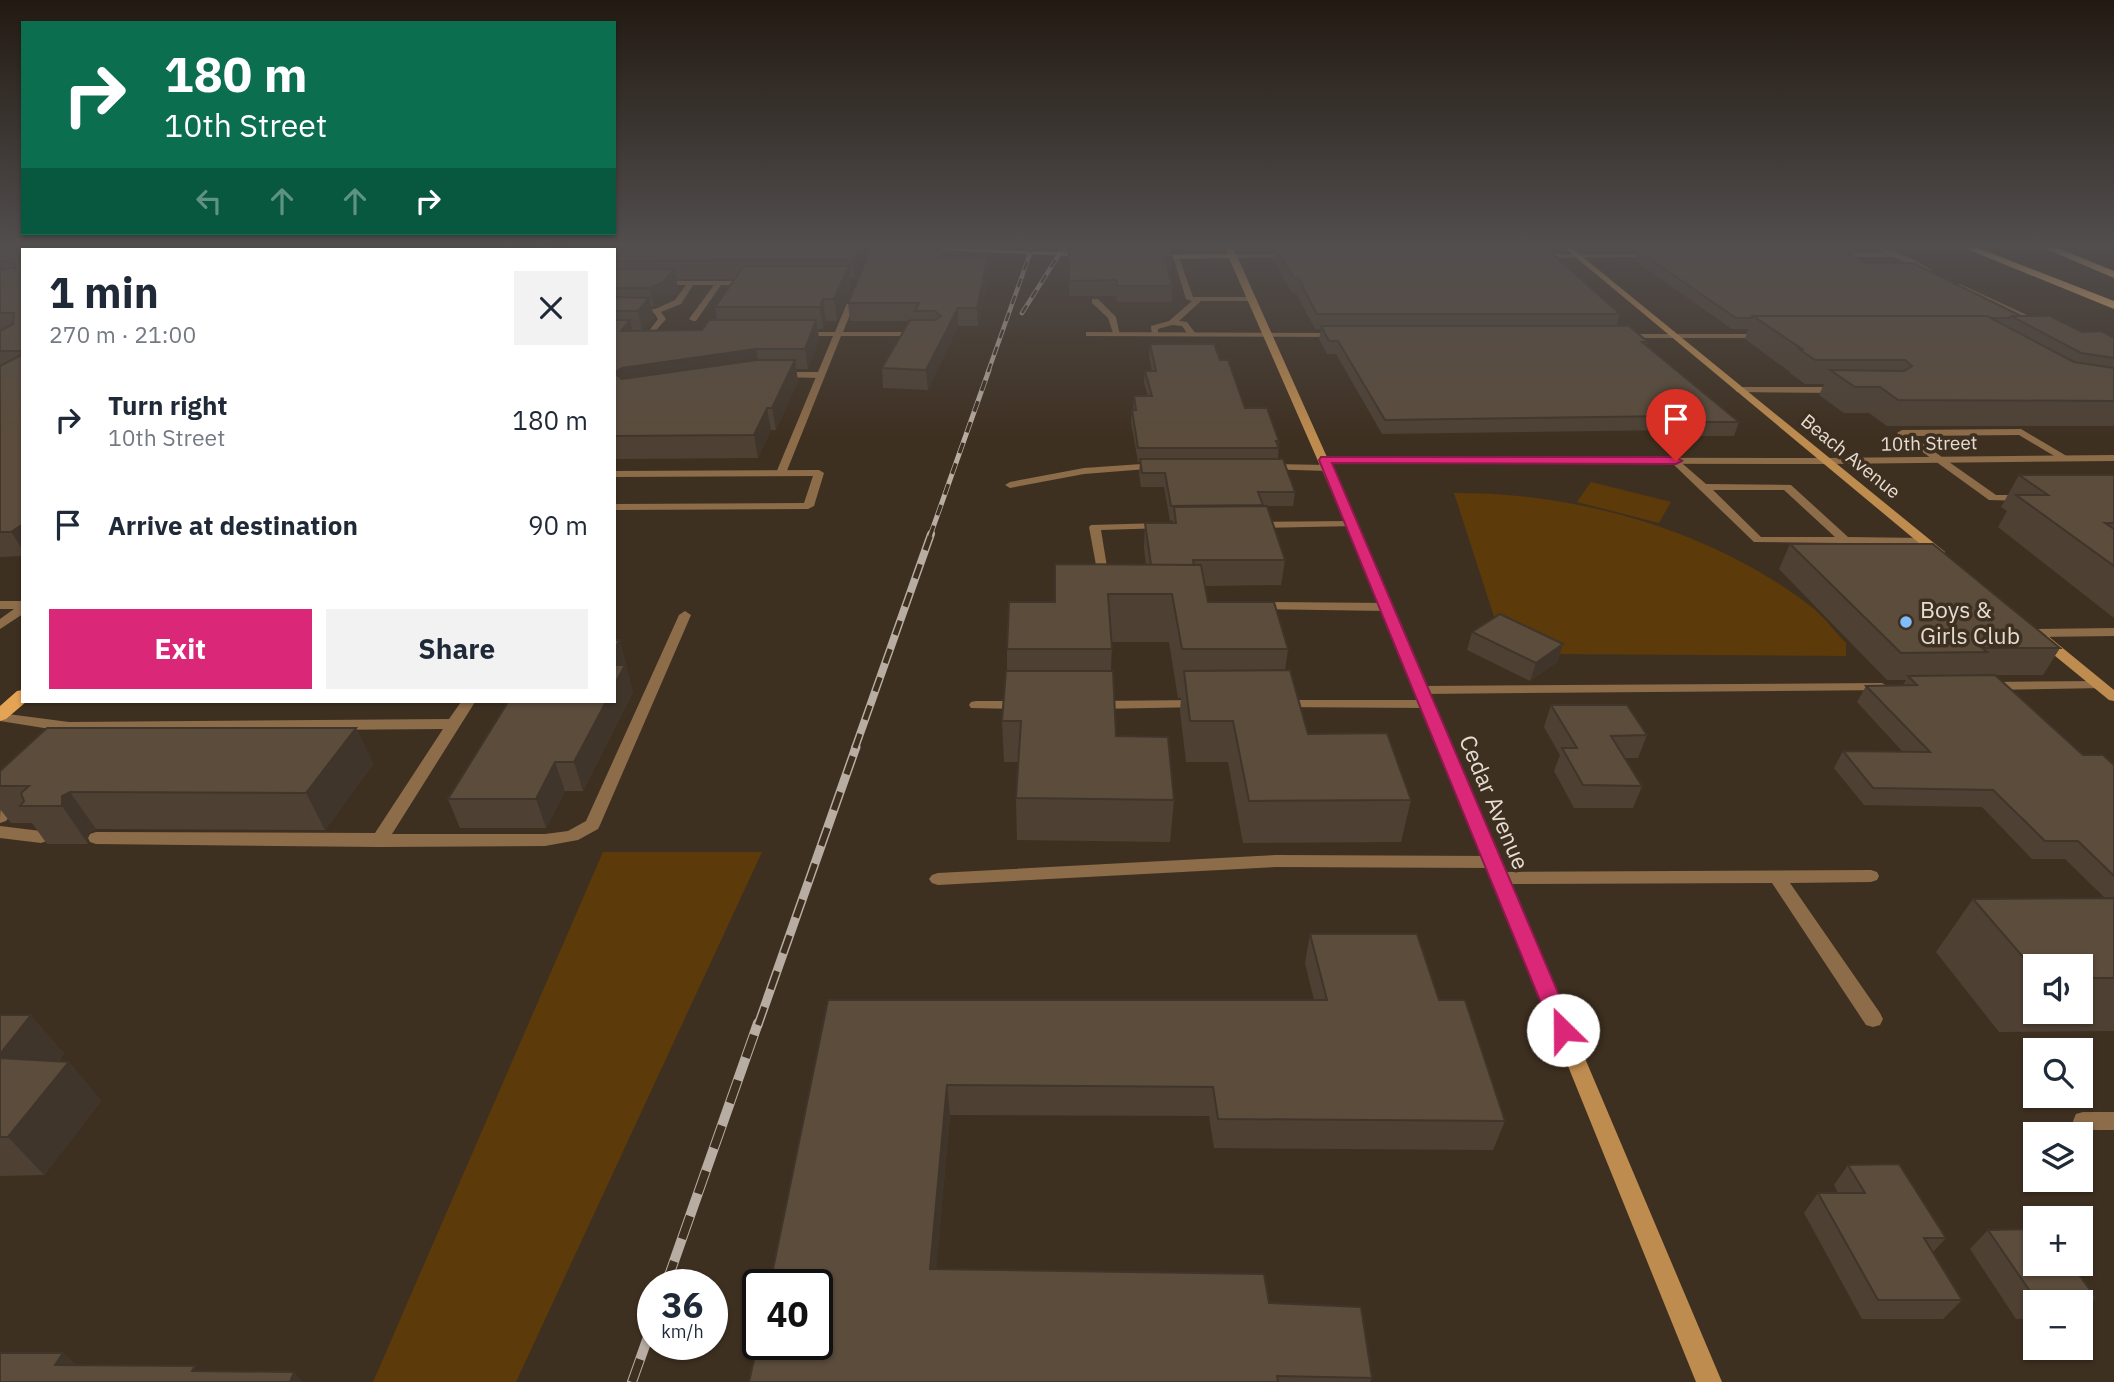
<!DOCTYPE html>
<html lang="en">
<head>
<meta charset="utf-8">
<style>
	:root { --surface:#fff; --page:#f2f2f3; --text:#1f2937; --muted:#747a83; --accent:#db2777 }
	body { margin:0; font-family:"IBM Plex Sans",sans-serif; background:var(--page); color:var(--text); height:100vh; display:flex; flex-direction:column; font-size:26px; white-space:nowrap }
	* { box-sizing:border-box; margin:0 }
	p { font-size:23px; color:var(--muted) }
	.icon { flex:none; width:38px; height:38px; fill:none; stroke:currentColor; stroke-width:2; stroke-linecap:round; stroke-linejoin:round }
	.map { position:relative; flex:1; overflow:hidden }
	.panel { position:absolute; left:21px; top:248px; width:595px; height:455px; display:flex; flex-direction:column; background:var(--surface); border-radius:0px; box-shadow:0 2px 5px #0004 }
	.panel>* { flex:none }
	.banner { position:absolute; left:21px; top:21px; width:595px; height:214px; border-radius:0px; box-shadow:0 2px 5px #0004; background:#0b6e4f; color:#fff; overflow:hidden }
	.fabs { position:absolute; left:2023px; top:954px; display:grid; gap:14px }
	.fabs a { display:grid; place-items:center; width:70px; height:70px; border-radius:0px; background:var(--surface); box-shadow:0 2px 5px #0004; font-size:35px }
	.speed { position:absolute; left:637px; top:1269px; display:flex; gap:14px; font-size:35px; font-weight:700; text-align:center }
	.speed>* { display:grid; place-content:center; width:91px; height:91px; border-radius:50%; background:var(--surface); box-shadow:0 2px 5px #0004; line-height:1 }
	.speed small { font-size:18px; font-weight:400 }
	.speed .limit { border:4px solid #111; border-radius:10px; background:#fff; color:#111 }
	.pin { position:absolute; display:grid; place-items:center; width:60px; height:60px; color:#fff; margin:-72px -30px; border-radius:50% 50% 50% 0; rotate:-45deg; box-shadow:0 0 7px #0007 }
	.pin .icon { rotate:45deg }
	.me { position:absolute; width:77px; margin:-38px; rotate:337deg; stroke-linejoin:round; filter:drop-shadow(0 0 5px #0008) }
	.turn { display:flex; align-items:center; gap:24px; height:147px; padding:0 28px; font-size:32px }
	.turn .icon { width:91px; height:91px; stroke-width:2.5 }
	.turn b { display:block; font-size:49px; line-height:60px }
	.lanes { display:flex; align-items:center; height:66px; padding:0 28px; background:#0003; justify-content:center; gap:35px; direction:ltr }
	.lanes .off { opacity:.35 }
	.round { display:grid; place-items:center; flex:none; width:74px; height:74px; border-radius:0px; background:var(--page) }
	.summary { display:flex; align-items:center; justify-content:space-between; height:119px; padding:0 28px }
	h1 { font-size:42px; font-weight:700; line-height:52px }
	.primary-button { display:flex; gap:14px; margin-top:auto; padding:14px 28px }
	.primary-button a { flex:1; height:80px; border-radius:0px; background:var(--accent); color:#fff; font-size:28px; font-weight:700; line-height:80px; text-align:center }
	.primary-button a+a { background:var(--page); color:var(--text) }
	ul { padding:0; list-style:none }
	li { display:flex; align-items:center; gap:21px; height:105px; padding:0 28px }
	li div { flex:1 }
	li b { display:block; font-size:26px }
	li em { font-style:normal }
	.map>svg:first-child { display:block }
</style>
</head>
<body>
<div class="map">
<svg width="2114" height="1382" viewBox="0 0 2114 1382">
	<rect width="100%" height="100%" fill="#3e3021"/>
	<g fill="#5c3a0a">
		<path d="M1591 482 1671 502 1659 523 1577 502Z"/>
		<path d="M1454 493C1578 492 1714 531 1813 608 1825 618 1835 632 1846 643V656L1541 654 1500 635Z"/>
		<path d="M603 852H762L516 1382H373Z"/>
	</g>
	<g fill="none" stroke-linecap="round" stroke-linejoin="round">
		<g fill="#8d6c49" fill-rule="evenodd">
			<path d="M1173 256 1179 257 1193 297H1252L1256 299 1252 301H1201L1179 321 1187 322 1196 334 1195 336H1189L1182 326 1172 325 1158 329V336H1152L1151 326 1169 321 1192 301 1186 299Z"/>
			<path d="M655 281H749L753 283 749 285H721L696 321H693L689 319 714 285H693L681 304 661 312 666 319 650 337 646 335 658 319 654 313H614V309H655L675 300 686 285H658L654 283Z"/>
			<path d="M1092 299H1098L1116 317 1120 336H1114L1108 318 1092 303Z"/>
			<path d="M781 372H821L825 375 821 378 778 377 777 375Z"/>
			<path d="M1740 387H1839L1844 390 1839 393 1737 392 1735 390Z"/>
			<path d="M1902 430 2021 429 2070 458 2061 460 2019 435 1912 436 1996 495H2025L2030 498 2025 501 1989 500 1899 435 1897 433Z"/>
			<path d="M1676 458 1706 484 1791 485 1848 537 1924 538 1930 541 1924 544 1754 542 1672 463V459ZM1713 490H1784L1835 537H1761Z"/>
			<path d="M1156 463 1160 464V468L1084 474 1010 488 1005 485 1010 482 1084 468Z"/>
			<path d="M1267 464 1328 465 1333 468 1328 471 1263 469 1262 467Z"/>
			<path d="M819 470 824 473 814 506 808 509 614 510V504L804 503 813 476 614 477V471Z"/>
			<path d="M1352 521 1356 522V526L1256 528 1250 525 1256 522Z"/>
			<path d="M1162 523 1166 524V528L1101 530 1108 573 1102 577 1098 576 1089 527 1091 525Z"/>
			<path d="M0 601H23V614L0 629V619L14 609H0Z"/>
			<path d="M1256 602 1388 603 1394 607 1388 611 1252 609 1250 606Z"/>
			<path d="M685 611 691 615 600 825 598 829 578 840 545 846 379 847 96 844 90 842 88 838 90 834 96 832 375 833 443 729 69 732 0 721V713L69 722 449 719 461 702H475L392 834H545L568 831 586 821 679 615Z"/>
			<path d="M2114 628V636L2036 637 2029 633 2036 629Z"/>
			<path d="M2099 681 2106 685 2104 688 1990 690 1983 686 1990 682Z"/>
			<path d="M1882 683 1889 687 1887 690 1421 694 1414 690 1421 686Z"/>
			<path d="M1198 700 1205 704 1203 707 1096 709 1089 705 1096 701Z"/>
			<path d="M1281 700H1427L1434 704 1427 708 1276 707 1274 704Z"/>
			<path d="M976 701H1020L1027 705 1020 709 971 708 969 705 971 702Z"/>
			<path d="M15 792 21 793 23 797 6 821 0 823C0 810 0 796 15 792Z"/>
			<path d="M0 826 41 831 47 833 49 837 47 841 41 843 0 838Z"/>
			<path d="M1276 855 1493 856 1499 858 1501 862 1499 866 1493 868 1276 867 938 885 932 883 929 879 932 875 938 873Z"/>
			<path d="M1871 870 1877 872 1879 876 1877 880 1871 882 1790 883 1880 1013 1883 1019 1880 1025 1873 1027 1866 1025 1772 883 1500 884 1494 882 1491 878 1494 874 1500 872Z"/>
			<path d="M2083 1112H2114V1130H2083L2076 1128 2073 1121 2076 1114Z"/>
		</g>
		<g fill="#8d6c49" fill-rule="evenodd">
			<path d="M1869 245C1885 245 1919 262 1933 271L1926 273 1893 257H1834L1831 255 1834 253H1884Z"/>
			<path d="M1292 254 1294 257 1233 258 1229 256 1233 254Z"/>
			<path d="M1653 254 1655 257 1537 258 1533 256 1537 254Z"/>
			<path d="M1960 284 2042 322 2043 324 2036 326 1957 288V284Z"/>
			<path d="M855 291 859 293 843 332H918L922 334 918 336H841L786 473 781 476 777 475 776 473 833 336H801L797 334 801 332H835L851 293Z"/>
			<path d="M1086 332 1339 333 1343 335 1339 337 1089 336H1086Z"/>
			<path d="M1619 334H1762L1766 336 1762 338H1622L1618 336Z"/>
			<path d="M2114 455V461L1827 464 1325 463 1320 460 1325 457 1827 458Z"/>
		</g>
		<g fill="#bf8c50" fill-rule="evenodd">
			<path d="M865 245 1088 253 1091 255 1088 257 868 247Z"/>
			<path d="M1224 245H1230L1237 256 1394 607 1722 1382H1696L1382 607 1229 258 1153 259 1149 257 1153 255 1228 254Z"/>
			<path d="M1561 245H1568L1945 552V558H1937Z"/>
			<path d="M2043 635 2048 636 2114 690V701L2109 700 2038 642 2036 639 2038 636Z"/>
		</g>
		<g fill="#e5a355" fill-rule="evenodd">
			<path d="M543 245H552L546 250H537Z"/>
			<path d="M23 690V702H26L6 719 0 721V706L17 691Z"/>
		</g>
		<g fill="#fdbd75" fill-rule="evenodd">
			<path d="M1957 245H1970L2114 301V309Z"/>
			<path d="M2037 245H2050L2114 271V278Z"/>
		</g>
		<g stroke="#b8ada2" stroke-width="4.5">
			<g id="rail-far4">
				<path d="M1022 313 1065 245"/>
				<path d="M988 372 1033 245"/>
			</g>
		</g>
		<g stroke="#b8ada2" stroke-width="5">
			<path id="rail-far3" d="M930 536 989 370"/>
		</g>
		<g stroke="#b8ada2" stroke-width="8">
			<path id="rail-far2" d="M855 748 931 534"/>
		</g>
		<g stroke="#b8ada2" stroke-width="9">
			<path id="rail-far1" d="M758 1025 856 747"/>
		</g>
		<g stroke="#b8ada2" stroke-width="10">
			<g id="rail">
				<path d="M666 1284 758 1023"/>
				<path d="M632 1382 653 1323"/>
			</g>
		</g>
		<use href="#rail-far4" stroke="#3e3021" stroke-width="2.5" stroke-dasharray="9" stroke-linecap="butt"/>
		<use href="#rail-far3" stroke="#3e3021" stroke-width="3.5" stroke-dasharray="11" stroke-linecap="butt"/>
		<use href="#rail-far2" stroke="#3e3021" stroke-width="5" stroke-dasharray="15" stroke-linecap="butt"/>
		<use href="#rail-far1" stroke="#3e3021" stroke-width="6" stroke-dasharray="19" stroke-linecap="butt"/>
		<use href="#rail" stroke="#3e3021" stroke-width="8" stroke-dasharray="24" stroke-linecap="butt"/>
	</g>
	<g fill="#4e4134" fill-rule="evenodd">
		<path d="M0 245H505L498 250H23V556L0 557Z"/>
		<path d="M1069 245H1195V247H1169L1172 257 1171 272H1169L1172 286V302H1117L1116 296H1069Z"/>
		<path d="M1264 245H1393V247H1401L1399 245H1533L1532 247 1620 314 1616 326 1648 342 1647 345 1739 422 1734 436H1677L1671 430 1382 434 1336 354H1327L1319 339 1321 329H1315L1296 293H1292L1274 261 1275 251H1268Z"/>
		<path d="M1616 245H1824L1822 250 1867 263 2021 316 2082 332 2114 338V426H1887L1869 413H1844L1819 395 1824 384H1805L1790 373V372L1745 339 1748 329H1732L1634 260 1637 251H1623Z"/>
		<path d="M847 248 860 266 855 278H850L851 288 837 321H826L823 329H818L819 340 808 369H796L798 381 776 430H771L758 458 614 459V250ZM676 279H735L715 307 717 320 702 330H642L654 317 651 306H654L667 301 678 288Z"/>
		<path d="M942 249 943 257H988L989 274 978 326H958L928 390 883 388 882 368 909 321H850L848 303Z"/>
		<path d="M1150 344 1220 360 1245 408 1279 441 1278 459 1295 492 1293 506H1267L1285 560 1281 585 1205 586 1208 602 1288 649 1285 671 1308 734 1411 800 1401 842 1243 843 1228 762H1186L1180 711 1181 698H1178L1169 642H1112L1111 671 1116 736 1174 800 1170 842 1017 840 1016 798 1018 762H1004L1002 721 1007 671V649L1055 602 1146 565 1144 548 1145 523H1172L1173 520 1170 521 1164 487H1141L1139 473 1140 462H1138L1131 422 1132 410H1133L1134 396H1148L1144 383 1145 371H1152L1149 356Z"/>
		<path d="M2019 475H2114V618L1998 527 2007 511 2001 507Z"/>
		<path d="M1790 544 2060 648 2043 675H1974L2083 755 2114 765V1031L1999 1032 1936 952 1973 899 2105 898 2065 859H2032L1982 807 1864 805 1834 768 1843 751 1903 752 1857 702 1866 686 1903 685 1906 680H1887L1779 569ZM2035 966H2081V1012H2035Z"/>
		<path d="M1472 632 1563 644 1557 662 1530 681 1467 650Z"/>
		<path d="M614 640 627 667 626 668 633 692 583 791H565L546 828H460L448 799Z"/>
		<path d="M1551 705 1647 735 1638 758H1625L1642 786 1633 808H1574L1554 771 1560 755 1544 727Z"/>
		<path d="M356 728 373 764 325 830 96 829 88 833V844H47L32 823H11L0 809V771Z"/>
		<path d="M1310 934 1439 1000 1505 1121 1493 1150 1214 1148 1209 1116 950 1115 936 1269 1269 1303 1372 1378 1370 1382H749L828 1000H1314L1305 963Z"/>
		<path d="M0 1015 64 1053 58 1062H69L101 1101 44 1175 0 1176Z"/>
		<path d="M1848 1165 1946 1238 1933 1252 1962 1300 1943 1319H1862L1804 1213 1818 1193H1838L1834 1185Z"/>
		<path d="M1988 1230 2096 1298 2081 1312V1302H2035V1319H2016L1970 1249Z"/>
	</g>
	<g fill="#40352a">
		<path d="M477 245H505L498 250H470Z"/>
		<path d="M859 248 860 266 855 278 853 260Z"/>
		<path d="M988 257 989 274 978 326 977 308Z"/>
		<path d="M849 266 851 288 837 321 834 299Z"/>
		<path d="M674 269 678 288 667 301 654 306 650 288Z"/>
		<path d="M649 298 654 317 642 330 638 311Z"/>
		<path d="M823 299 826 321 823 329 820 307Z"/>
		<path d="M958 308V326L928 390 926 370Z"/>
		<path d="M630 320 635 340 621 331Z"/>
		<path d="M816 320 819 340 808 369 805 349Z"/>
		<path d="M756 349 760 369 620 394 614 373 622 368Z"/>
		<path d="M795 360 798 381 776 430 772 408Z"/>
		<path d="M767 408 771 430 758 458 754 435Z"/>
		<path d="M23 524V550L11 532Z"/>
		<path d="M620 640 633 692 583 791 574 762 606 702H614V650Z"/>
		<path d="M1563 644 1557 662 1530 681 1536 663Z"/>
		<path d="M356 728 373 764 325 830 306 793Z"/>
		<path d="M555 762 565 791 546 828 536 799Z"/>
		<path d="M70 792 96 829 88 833V844L62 806V796Z"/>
		<path d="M31 1015 64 1053 32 1096 0 1061V1054Z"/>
		<path d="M69 1062 101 1101 44 1175 8 1137Z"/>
		<path d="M947 1085 950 1115 934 1297 930 1269Z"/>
		<path d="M63 1353 84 1371 55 1365Z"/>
		<path d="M294 1372 303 1382H290Z"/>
	</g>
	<g fill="#5b4c3c" stroke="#40352a" stroke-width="2">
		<path d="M0 245H477L470 250H23V351H0V331L13 324 14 313H0V269L16 268 13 261 0 262Z"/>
		<path d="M568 245H844L842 248H859L853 260 614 261V250H561Z"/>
		<path d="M1069 245H1169L1172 257H1165L1172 286H1117L1116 280 1069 281Z"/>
		<path d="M1275 247H1545L1620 314H1317L1298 278H1294Z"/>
		<path d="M871 249H942L940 257H988L977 308H958L926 370 882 368 910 320H935L941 316 935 311H915L919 303H848Z"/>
		<path d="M1637 250H1842L1867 263H1913L2021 316H2011L2009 318H1991L1987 316H1753L1752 318H1736Z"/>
		<path d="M744 266H849L834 299H823L820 307H715Z"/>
		<path d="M614 269H674L663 282 650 288H614Z"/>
		<path d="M614 297 649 298 638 311H614Z"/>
		<path d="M1753 316H1987L2074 362 2114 368V401L1898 400 1880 387H1855L1830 370 1904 371 1912 366 1905 360H1815L1799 349H1802Z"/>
		<path d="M2011 316H2050L2082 332 2101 331 2114 338V358L2081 353Z"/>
		<path d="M614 320H630L621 331 702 330 709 320H816L805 349H756L622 368 614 373 622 379 757 360H795L772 408H767L754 435 614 436Z"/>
		<path d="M1321 326H1629L1648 342H1642L1739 422H1682L1675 416 1385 420 1338 341H1329Z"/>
		<path d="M1150 344H1214L1220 360H1228L1245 408H1267L1279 441H1276L1279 448H1138L1132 410H1136L1134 396H1152L1145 371H1156Z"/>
		<path d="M23 354V524L11 532H0V366Z"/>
		<path d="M1140 459H1283L1295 492H1258L1263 505 1171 506 1165 473H1142Z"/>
		<path d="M2019 475H2114V523H2105L2114 529V566L2016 495H2048Z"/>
		<path d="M1267 506 1285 560H1193L1194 565H1151L1145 523H1176L1174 507Z"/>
		<path d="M1790 544H1933L2060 648H1982L1987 652 1901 653Z"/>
		<path d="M1055 564 1201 565 1208 602H1274L1288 649H1182L1172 594H1108L1112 649H1007L1009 602H1055Z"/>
		<path d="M1500 614 1563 644 1536 663 1472 632Z"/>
		<path d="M614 640H620L614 650Z"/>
		<path d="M614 665H625L614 686Z"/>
		<path d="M1290 670 1308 734 1387 733 1411 800 1249 801 1233 721H1190L1184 671Z"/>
		<path d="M1006 671H1113L1116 736 1168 737 1174 800 1016 798 1021 721H1002Z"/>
		<path d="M1995 675 2083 755H2103L2114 765V876L2078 841H2045L1993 790 1873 788 1843 751 1930 752 1866 686 1917 685 1908 676Z"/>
		<path d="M508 702H606L574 762H555L536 799H448Z"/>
		<path d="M1551 705H1627L1647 735 1611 736 1642 786 1583 785 1562 748H1577Z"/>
		<path d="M47 728H356L306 793 70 792 62 796V806H20L24 801 21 793 29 786H0V771Z"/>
		<path d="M2114 898V978H2081V966H2035V971L1973 899Z"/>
		<path d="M1310 934H1417L1439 1000H1465L1505 1121 1218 1119 1213 1087 947 1085 930 1269 1264 1274 1269 1303 1361 1307 1372 1378 1277 1376 1278 1382H749L758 1342V1344H817V1284H770L828 1000H1327Z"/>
		<path d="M0 1015H31L0 1054Z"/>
		<path d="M0 1058 69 1062 8 1137H0Z"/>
		<path d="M1899 1164 1946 1238H1924L1962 1300H1878L1818 1193H1865L1848 1165Z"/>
		<path d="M2035 1229V1264H2071L2096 1298 2036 1300 1988 1230Z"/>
		<path d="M0 1353H63L55 1365 195 1366 192 1371 294 1372 290 1382H0Z"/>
	</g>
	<linearGradient id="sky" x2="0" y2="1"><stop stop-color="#221a12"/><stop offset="0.56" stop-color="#524e4e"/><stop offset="1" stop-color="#524e4e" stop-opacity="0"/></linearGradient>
	<rect width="2114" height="438" fill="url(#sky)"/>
	<path fill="#db2777" stroke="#8e194d" stroke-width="2" d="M1321 457H1676L1682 461 1676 464 1332 463 1574 1030 1571 1037 1563 1039 1555 1037 1552 1030 1319 460Z"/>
	<circle fill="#80bdfa" stroke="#3e3021" stroke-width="2.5" cx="1906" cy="622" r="7"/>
	<g text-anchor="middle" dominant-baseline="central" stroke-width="7" stroke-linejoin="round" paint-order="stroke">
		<g font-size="19" fill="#e5dcd2" stroke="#3e3021">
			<text transform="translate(1929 443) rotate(-1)">10th Street</text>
			<text transform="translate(1851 456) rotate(39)">Beach Avenue</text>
		</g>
		<g font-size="23" fill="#e5dcd2" stroke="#3e3021" text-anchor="start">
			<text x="1920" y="609">Boys &amp;<tspan x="1920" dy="26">Girls Club</tspan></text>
		</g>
		<g font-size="23" fill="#e5dcd2" stroke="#3e3021">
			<text transform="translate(1495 802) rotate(67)">Cedar Avenue</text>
		</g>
	</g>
</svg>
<div class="fabs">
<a><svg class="icon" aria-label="sound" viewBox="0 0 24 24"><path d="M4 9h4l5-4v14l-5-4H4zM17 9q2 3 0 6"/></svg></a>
<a><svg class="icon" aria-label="search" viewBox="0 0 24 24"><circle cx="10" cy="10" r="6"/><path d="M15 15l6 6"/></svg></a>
<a><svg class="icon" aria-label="layers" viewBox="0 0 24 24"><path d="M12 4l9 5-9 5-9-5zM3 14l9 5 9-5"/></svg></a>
<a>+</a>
<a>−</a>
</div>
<div class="speed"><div>36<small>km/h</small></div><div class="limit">40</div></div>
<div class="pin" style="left:1676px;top:461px;background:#d93025"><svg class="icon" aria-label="arrive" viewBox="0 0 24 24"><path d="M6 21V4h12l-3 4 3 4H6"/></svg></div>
<svg class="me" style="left:1563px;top:1030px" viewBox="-20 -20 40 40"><circle r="19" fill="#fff"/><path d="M0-13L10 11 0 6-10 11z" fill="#db2777"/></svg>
<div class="banner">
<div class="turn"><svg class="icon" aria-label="right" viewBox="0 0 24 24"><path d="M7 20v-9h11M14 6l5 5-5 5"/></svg><div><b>180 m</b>10th Street</div></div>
<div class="lanes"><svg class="icon off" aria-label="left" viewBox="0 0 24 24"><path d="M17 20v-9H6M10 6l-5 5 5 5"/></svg><svg class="icon off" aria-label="ahead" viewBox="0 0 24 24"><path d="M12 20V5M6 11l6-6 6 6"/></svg><svg class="icon off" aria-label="ahead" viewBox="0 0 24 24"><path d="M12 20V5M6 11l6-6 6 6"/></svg><svg class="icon" aria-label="right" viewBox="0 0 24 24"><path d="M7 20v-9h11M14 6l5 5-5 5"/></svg></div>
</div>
<section class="panel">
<div class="summary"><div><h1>1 min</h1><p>270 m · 21:00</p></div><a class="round"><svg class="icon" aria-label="close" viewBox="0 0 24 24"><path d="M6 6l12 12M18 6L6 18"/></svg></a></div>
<ul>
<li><svg class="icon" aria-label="right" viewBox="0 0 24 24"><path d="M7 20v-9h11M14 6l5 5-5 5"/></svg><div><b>Turn right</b><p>10th Street</p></div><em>180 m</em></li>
<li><svg class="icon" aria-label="arrive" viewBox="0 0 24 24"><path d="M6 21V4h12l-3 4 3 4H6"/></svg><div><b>Arrive at destination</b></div><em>90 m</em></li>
</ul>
<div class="primary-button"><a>Exit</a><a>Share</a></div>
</section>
</div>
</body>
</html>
